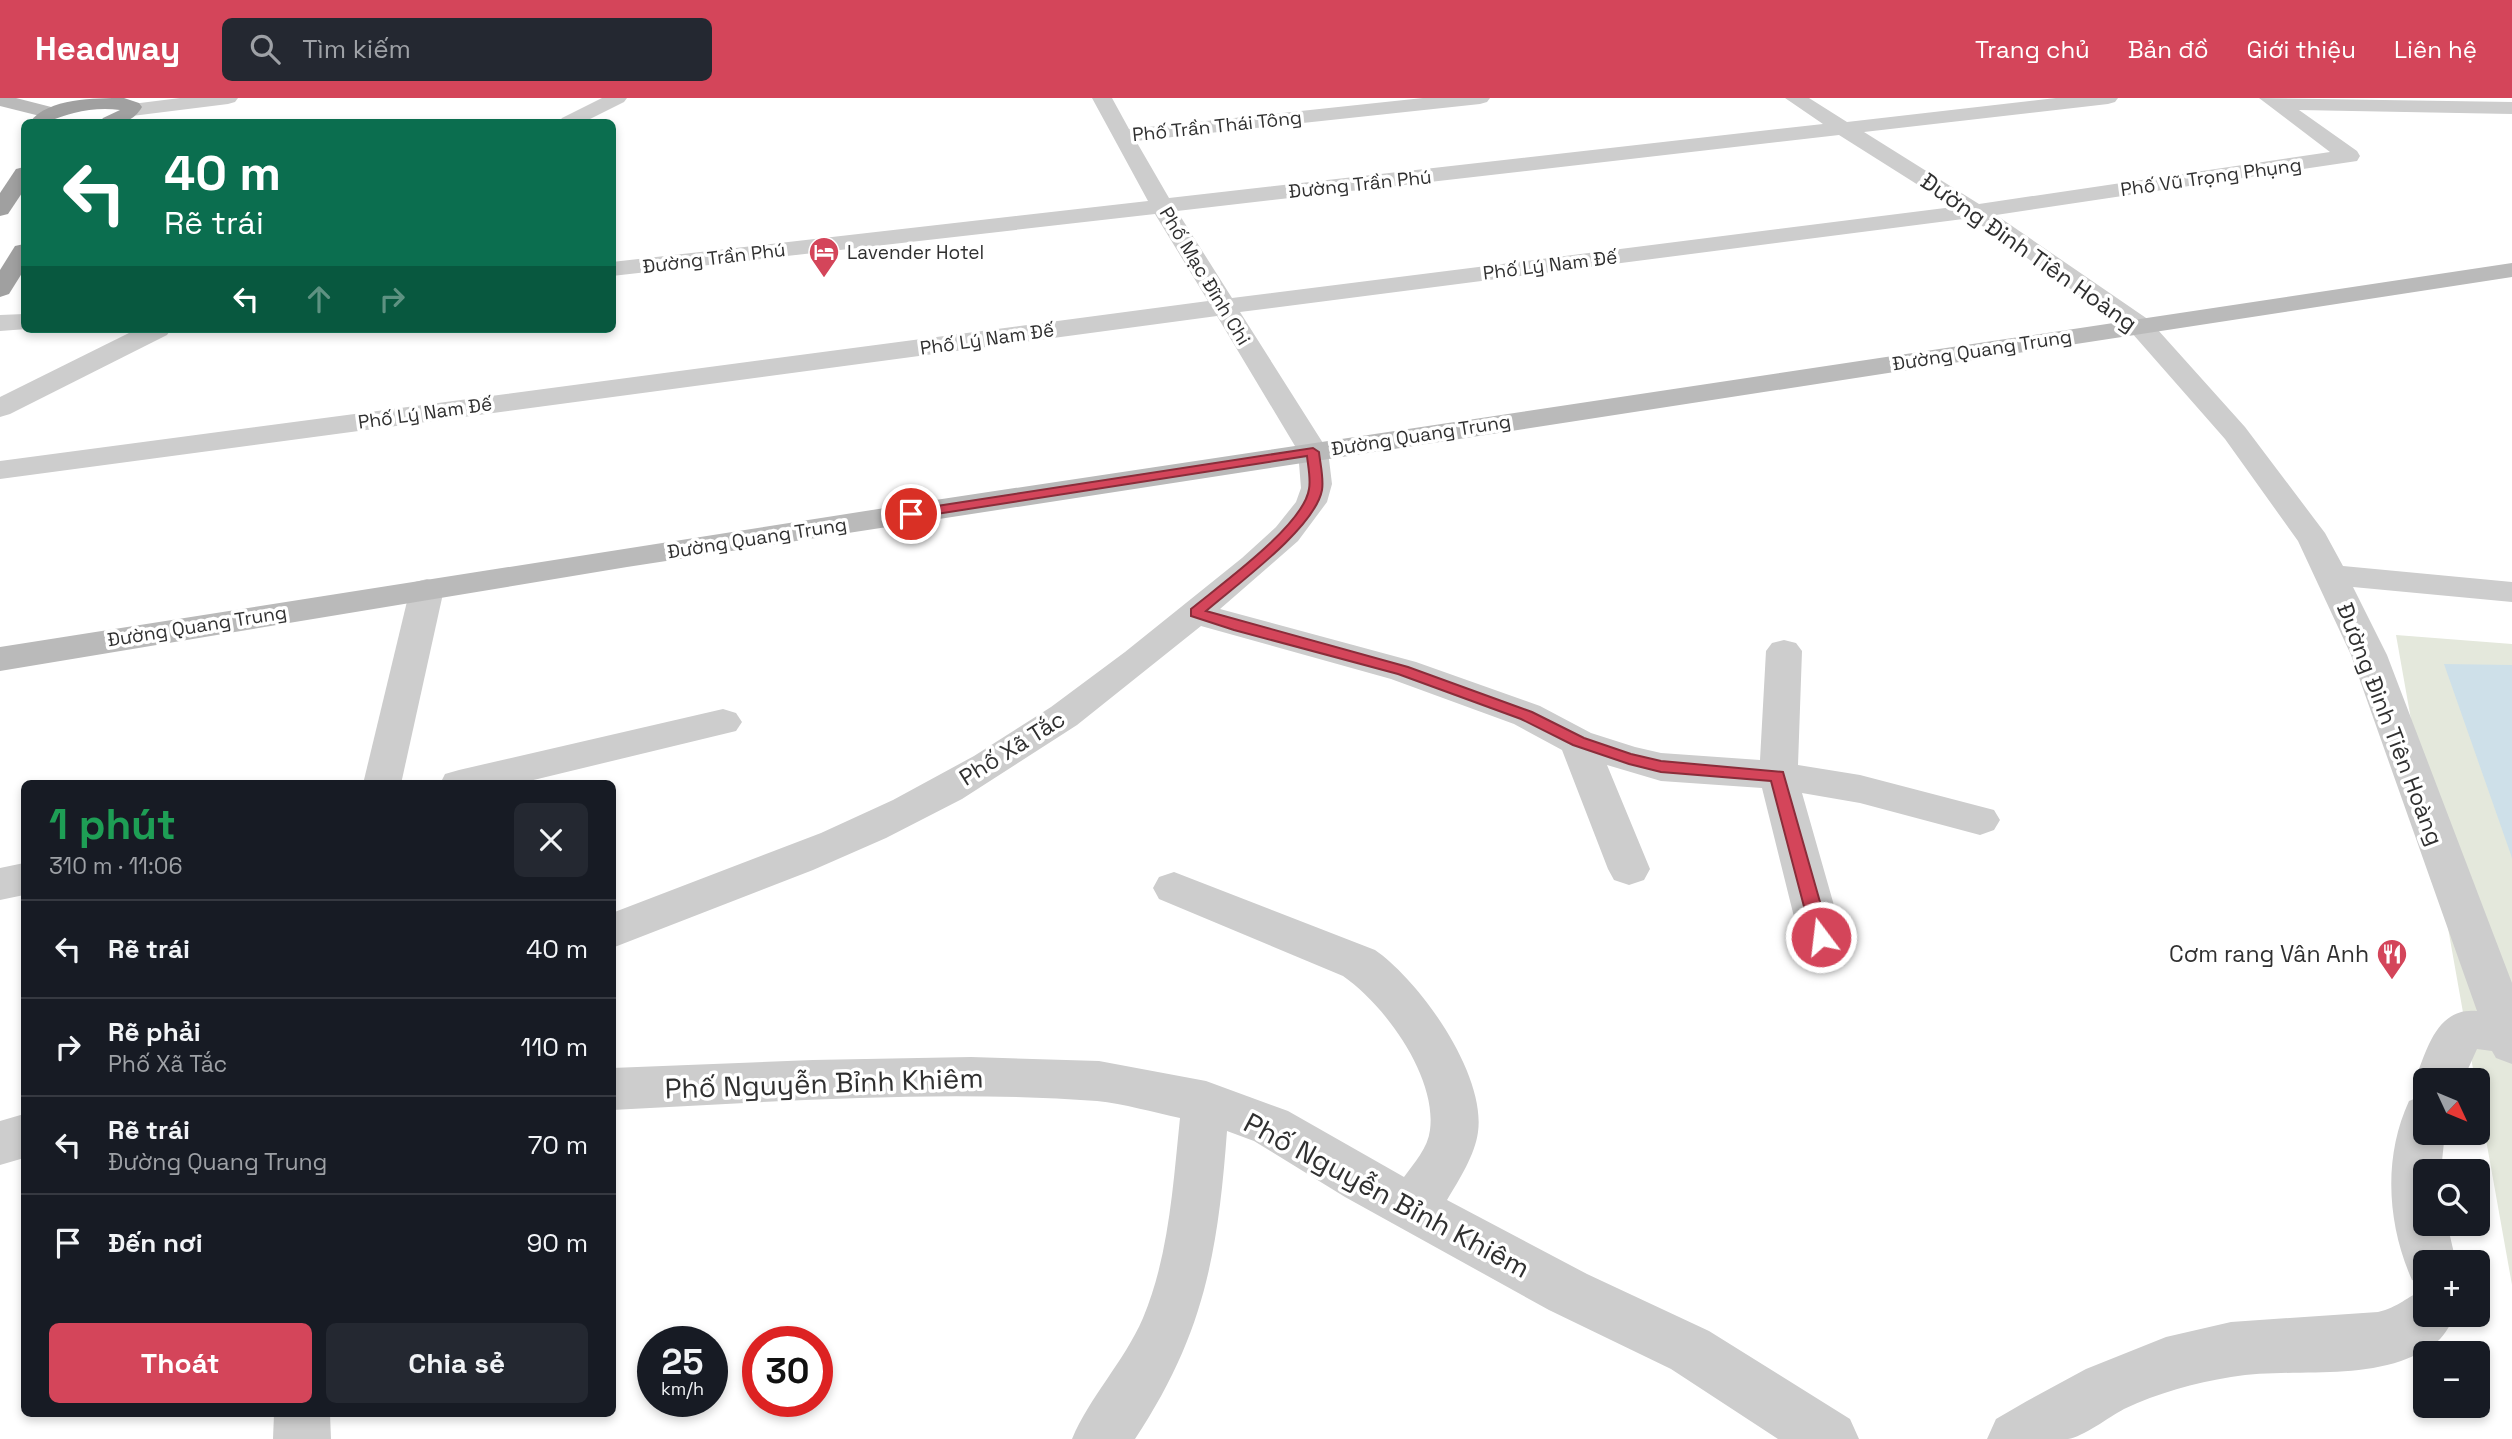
<!DOCTYPE html>
<html lang="vi">
<head>
<meta charset="utf-8">
<style>
	:root { --surface:#171b24; --page:#242831; --text:#f1f3f6; --muted:#9ea1a6; --line:#363941; --accent:#d4455a }
	body { margin:0; font-family:"Space Grotesk",sans-serif; background:var(--page); color:var(--text); height:100vh; display:flex; flex-direction:column; font-size:26px; white-space:nowrap }
	* { box-sizing:border-box; margin:0 }
	p { font-size:23px; color:var(--muted) }
	.icon { flex:none; width:38px; height:38px; fill:none; stroke:currentColor; stroke-width:2; stroke-linecap:round; stroke-linejoin:round }
	.map { position:relative; flex:1; overflow:hidden }
	.panel { position:absolute; left:21px; top:682px; width:595px; height:637px; display:flex; flex-direction:column; background:var(--surface); border-radius:10px; box-shadow:0 4px 10px #0003 }
	.panel>* { flex:none }
	.guide { position:absolute; left:21px; top:21px; width:595px; height:214px; border-radius:10px; box-shadow:0 4px 10px #0003; background:#0b6e4f; color:#fff; overflow:hidden }
	.needle { width:46px; rotate:134deg }
	.tools { position:absolute; left:2413px; top:970px; display:grid; gap:14px }
	.tools a { display:grid; place-items:center; width:77px; height:77px; border-radius:10px; background:var(--surface); box-shadow:0 4px 10px #0003; font-size:35px }
	.speed { position:absolute; left:637px; top:1228px; display:flex; gap:14px; font-size:35px; font-weight:700; text-align:center }
	.speed>* { display:grid; place-content:center; width:91px; height:91px; border-radius:50%; background:var(--surface); box-shadow:0 4px 10px #0003; line-height:1 }
	.speed small { font-size:18px; font-weight:400 }
	.speed .limit { border:10px solid #d22; background:#fff; color:#111 }
	.pin { position:absolute; display:grid; place-items:center; width:60px; height:60px; color:#fff; margin:-30px; border:4px solid #fff; border-radius:50%; box-shadow:0 2px 7px #0007 }
	.me { position:absolute; width:77px; margin:-38px; rotate:345deg; stroke-linejoin:round; filter:drop-shadow(0 0 5px #0008) }
	.turn { display:flex; align-items:center; gap:24px; height:147px; padding:0 28px; font-size:32px }
	.turn .icon { width:91px; height:91px; stroke-width:2.5 }
	.turn b { display:block; font-size:49px; line-height:60px }
	.lanes { display:flex; align-items:center; height:66px; padding:0 28px; background:#0003; justify-content:center; gap:35px; direction:ltr }
	.lanes .off { opacity:.35 }
	.round { display:grid; place-items:center; flex:none; width:74px; height:74px; border-radius:10px; background:var(--page) }
	.headline { display:flex; align-items:center; justify-content:space-between; height:119px; padding:0 28px }
	h1 { font-size:42px; font-weight:700; line-height:52px; color:#1e9e55 }
	.primary-button { display:flex; gap:14px; margin-top:auto; padding:14px 28px }
	.primary-button a { flex:1; height:80px; border-radius:10px; background:var(--accent); color:#fff; font-size:28px; font-weight:700; line-height:80px; text-align:center }
	.primary-button a+a { background:var(--page); color:var(--text) }
	ul { padding:0; list-style:none }
	li { display:flex; align-items:center; gap:21px; height:98px; padding:0 28px; border-top:2px solid var(--line) }
	li div { flex:1 }
	li b { display:block; font-size:26px }
	li em { font-style:normal }
	header { display:flex; align-items:center; gap:42px; box-sizing:border-box; height:98px; padding:0 35px; background:var(--accent); color:#fff }
	header strong { font-size:33px }
	nav { display:flex; gap:38px; margin-inline-start:auto; font-size:24px }
	.search { width:490px; height:63px; background:var(--page); display:flex; align-items:center; gap:18px; box-sizing:border-box; padding:0 24px; border-radius:10px; color:var(--muted); font-size:26px }
	.map>svg:first-child { display:block }
</style>
</head>
<body>
<header>
<strong>Headway</strong>
<div class="search"><svg class="icon" aria-label="search" viewBox="0 0 24 24"><circle cx="10" cy="10" r="6"/><path d="M15 15l6 6"/></svg>Tìm kiếm</div>
<nav><a>Trang chủ</a><a>Bản đồ</a><a>Giới thiệu</a><a>Liên hệ</a></nav>
</header>
<div class="map">
<svg width="2512" height="1341" viewBox="0 0 2512 1341">
	<rect width="100%" height="100%" fill="#fff"/>
	<path fill="#e4e8dc" d="M2396 537 2512 546V1187L2478 997V982H2475Z"/>
	<path fill="#cee0e9" d="M2444 566 2512 567V761L2511 757Z"/>
	<g fill="none" stroke-linecap="round" stroke-linejoin="round">
		<g fill="#cdcdcd" fill-rule="evenodd">
			<path d="M180 0H238L235 4 228 6 132 18 125 16 122 12 125 8 132 6Z"/>
			<path d="M1092 0H1112L1129 31 1423 0H1490L1487 4 1480 6 1136 43 1169 100 1823 26 1785 0H1809L1847 24 2056 0H2118L2115 4 2108 6 1864 34 1979 106 2330 54 2259 0 2512 4V16L2299 12 2357 53 2360 58 2357 63 1996 117 2149 222 2245 329 2325 435 2343 468 2512 484V504L2353 489 2387 557 2512 885V966L2496 960 2492 953 2477 951 2463 982H2426V1034H2445L2441 1073H2426V1125H2447L2456 1164H2426V1187L2412 1182C2387 1126 2383 1059 2409 1003L2424 997 2415 982C2427 951 2437 909 2477 913L2351 557 2298 443 2225 341 2131 234 1971 120 1240 214 1328 353 1332 386 1327 404 1298 443 1220 511 1416 564 1540 608 1591 635 1635 649 1661 655 1760 662 1766 553 1772 545 1784 542 1796 545 1802 553 1798 667 1860 677 1994 712 2000 722 1994 732 1980 737 1860 705 1802 695 1843 839 1836 851 1821 856 1806 851 1799 839 1762 690 1661 683 1607 667 1650 771 1644 782 1629 787 1614 782 1608 771 1562 652 1514 626 1391 581 1201 528 1077 627 962 701 886 740 813 772 612 850V815L821 735 893 702 974 658 1051 609 1125 554 1242 460 1276 429 1296 404 1301 390 1298 353 1217 218 0 381V363L1208 203 1155 116 612 178V164L1148 103ZM1839 37 1953 109 1232 200 1177 113Z"/>
			<path d="M24 216V231H27L0 233V217Z"/>
			<path d="M427 481 439 484 444 491 401 686H363L410 491 415 484Z"/>
			<path d="M723 611 736 615 742 624 736 633 517 686H440L445 676 459 672Z"/>
			<path d="M24 765V797L0 802V770Z"/>
			<path d="M1174 774 1375 852C1420 883 1486 976 1478 1034 1475 1057 1459 1082 1447 1102L1587 1176 1709 1233 1850 1321 1859 1341H1778L1671 1271 1549 1212 1345 1099 1254 1043 1227 1033C1218 1155 1204 1237 1135 1341H1072C1090 1298 1124 1264 1143 1220 1169 1158 1173 1087 1180 1020 1153 1014 1124 1006 1097 1003 936 991 773 1004 612 1012V970L813 962 971 959 1099 963 1206 983 1288 1013 1404 1079C1414 1065 1428 1050 1430 1032 1437 979 1385 907 1343 878L1159 801 1153 790 1159 779Z"/>
			<path d="M24 1016V1060L0 1067V1023Z"/>
			<path d="M2426 1191V1216H2455C2443 1245 2430 1252 2401 1263 2347 1281 2287 1270 2231 1279 2194 1285 2158 1295 2124 1311 2109 1319 2083 1339 2068 1341 2042 1341 2013 1341 1987 1341L1996 1321 2027 1303 2086 1271 2166 1239 2231 1224 2378 1214C2399 1209 2406 1199 2426 1191Z"/>
			<path d="M274 1316H330L331 1341H273Z"/>
		</g>
		<g fill="#cdcdcd" fill-rule="evenodd">
			<path d="M602 0H627L624 4 584 24H559L562 20Z"/>
			<path d="M137 231H171L167 237 10 316 0 319V299Z"/>
		</g>
		<g fill="#bababa" fill-rule="evenodd">
			<path d="M0 0H16L59 11 62 15 59 19 52 21 0 8Z"/>
			<path d="M2512 165V179L627 469 0 573V549L942 401Z"/>
		</g>
		<g fill="#a0a0a0" fill-rule="evenodd">
			<path d="M124 0 139 5 142 9C131 27 120 24 100 24L103 20 120 12C105 10 89 11 74 15 56 19 50 26 30 24 48 0 95 0 124 0Z"/>
			<path d="M24 69V92L8 116 0 118V95L16 71Z"/>
			<path d="M24 146V172L9 196 0 199V172L15 148Z"/>
		</g>
	</g>
	<path fill="#d4455a" stroke="#8a2d3a" stroke-width="2" d="M1313 350 1319 354C1320 365 1324 380 1322 392 1315 430 1236 487 1206 513L1408 569 1532 614 1584 640 1631 656 1661 663 1783 674 1830 839 1827 844H1814L1812 839 1771 683 1661 674 1629 666 1573 647 1521 621 1398 576 1234 532 1191 518V511C1220 487 1304 427 1309 391 1311 381 1308 368 1307 358L911 420 904 416 911 412Z"/>
	<defs>
		<g id="hotel-pin" transform="scale(1.575)"><path d="M0 17L-7.5 6A9.5 9.5 0 1 1 7.5 6Z" fill="#d4455a" stroke="#fff"/><path d="M-6-4.5h1.5V1H6V5H4.5V3h-9V5H-6ZM-4 0a1.8 1.8 0 1 1 3.6 0ZM.5 0V-2.5h3Q6-2.5 6 0Z" fill="#fff"/></g>
		<g id="restaurant-pin" transform="scale(1.575)"><path d="M0 17L-7.5 6A9.5 9.5 0 1 1 7.5 6Z" fill="#d4455a" stroke="#fff"/><path d="M-5-6h1v4h1v-4h1v4h1v-4h1v5L-1.5 .5V6h-2V.5L-5-1ZM5-6V6H3V1.5H1.5Q1.5-4 5-6Z" fill="#fff"/></g>
	</defs>
	<g fill-rule="evenodd">
		<use href="#hotel-pin" x="824" y="154"/>
		<use href="#restaurant-pin" x="2392" y="856"/>
	</g>
	<g text-anchor="middle" dominant-baseline="central" stroke-width="7" stroke-linejoin="round" paint-order="stroke">
		<g font-size="19" fill="#303030" stroke="#fff">
			<text transform="translate(1217 28) rotate(-6)">Phố Trần Thái Tông</text>
			<text transform="translate(2211 79) rotate(-8)">Phố Vũ Trọng Phụng</text>
			<text transform="translate(1360 86) rotate(-6)">Đường Trần Phú</text>
			<text transform="translate(714 160) rotate(-7)">Đường Trần Phú</text>
			<text transform="translate(1550 167) rotate(-7)">Phố Lý Nam Đế</text>
			<text transform="translate(1205 178) rotate(59)">Phố Mạc Đĩnh Chi</text>
			<text transform="translate(987 241) rotate(-8)">Phố Lý Nam Đế</text>
			<text transform="translate(1982 252) rotate(-9)">Đường Quang Trung</text>
			<text transform="translate(425 315) rotate(-8)">Phố Lý Nam Đế</text>
			<text transform="translate(1421 337) rotate(-9)">Đường Quang Trung</text>
			<text transform="translate(757 440) rotate(-9)">Đường Quang Trung</text>
			<text transform="translate(197 528) rotate(-9)">Đường Quang Trung</text>
		</g>
		<g font-size="19" fill="#303030" stroke="#fff" text-anchor="start">
			<text x="847" y="154">Lavender Hotel</text>
		</g>
		<g font-size="23" fill="#303030" stroke="#fff">
			<text transform="translate(2029 154) rotate(35)">Đường Đinh Tiên Hoàng</text>
			<text transform="translate(2390 626) rotate(69)">Đường Đinh Tiên Hoàng</text>
			<text transform="translate(1012 650) rotate(-32)">Phố Xã Tắc</text>
		</g>
		<g font-size="23" fill="#303030" stroke="#fff" text-anchor="end">
			<text x="2369" y="856">Cơm rang Vân Anh</text>
		</g>
		<g font-size="28" fill="#303030" stroke="#fff">
			<text transform="translate(824 985) rotate(-2)">Phố Nguyễn Bỉnh Khiêm</text>
			<text transform="translate(1387 1097) rotate(28)">Phố Nguyễn Bỉnh Khiêm</text>
		</g>
	</g>
</svg>
<div class="tools">
<a><svg class="needle" viewBox="-14 -14 28 28"><path d="M0-13l5 13h-10z" fill="#e53935"/><path d="M0 13l5-13h-10z" fill="#9ea1a6"/></svg></a>
<a><svg class="icon" aria-label="search" viewBox="0 0 24 24"><circle cx="10" cy="10" r="6"/><path d="M15 15l6 6"/></svg></a>
<a>+</a>
<a>−</a>
</div>
<div class="speed"><div>25<small>km/h</small></div><div class="limit">30</div></div>
<div class="pin" style="left:911px;top:416px;background:#d93025"><svg class="icon" aria-label="arrive" viewBox="0 0 24 24"><path d="M6 21V4h12l-3 4 3 4H6"/></svg></div>
<svg class="me" style="left:1821px;top:839px" viewBox="-20 -20 40 40"><circle r="17" fill="#d4455a" stroke="#fff" stroke-width="3"/><path d="M0-11L8 9 0 5-8 9z" fill="#fff"/></svg>
<div class="guide">
<div class="turn"><svg class="icon" aria-label="left" viewBox="0 0 24 24"><path d="M17 20v-9H6M10 6l-5 5 5 5"/></svg><div><b>40 m</b>Rẽ trái</div></div>
<div class="lanes"><svg class="icon" aria-label="left" viewBox="0 0 24 24"><path d="M17 20v-9H6M10 6l-5 5 5 5"/></svg><svg class="icon off" aria-label="ahead" viewBox="0 0 24 24"><path d="M12 20V5M6 11l6-6 6 6"/></svg><svg class="icon off" aria-label="right" viewBox="0 0 24 24"><path d="M7 20v-9h11M14 6l5 5-5 5"/></svg></div>
</div>
<section class="panel">
<div class="headline"><div><h1>1 phút</h1><p>310 m · 11:06</p></div><a class="round"><svg class="icon" aria-label="close" viewBox="0 0 24 24"><path d="M6 6l12 12M18 6L6 18"/></svg></a></div>
<ul>
<li><svg class="icon" aria-label="left" viewBox="0 0 24 24"><path d="M17 20v-9H6M10 6l-5 5 5 5"/></svg><div><b>Rẽ trái</b></div><em>40 m</em></li>
<li><svg class="icon" aria-label="right" viewBox="0 0 24 24"><path d="M7 20v-9h11M14 6l5 5-5 5"/></svg><div><b>Rẽ phải</b><p>Phố Xã Tắc</p></div><em>110 m</em></li>
<li><svg class="icon" aria-label="left" viewBox="0 0 24 24"><path d="M17 20v-9H6M10 6l-5 5 5 5"/></svg><div><b>Rẽ trái</b><p>Đường Quang Trung</p></div><em>70 m</em></li>
<li><svg class="icon" aria-label="arrive" viewBox="0 0 24 24"><path d="M6 21V4h12l-3 4 3 4H6"/></svg><div><b>Đến nơi</b></div><em>90 m</em></li>
</ul>
<div class="primary-button"><a>Thoát</a><a>Chia sẻ</a></div>
</section>
</div>
</body>
</html>
